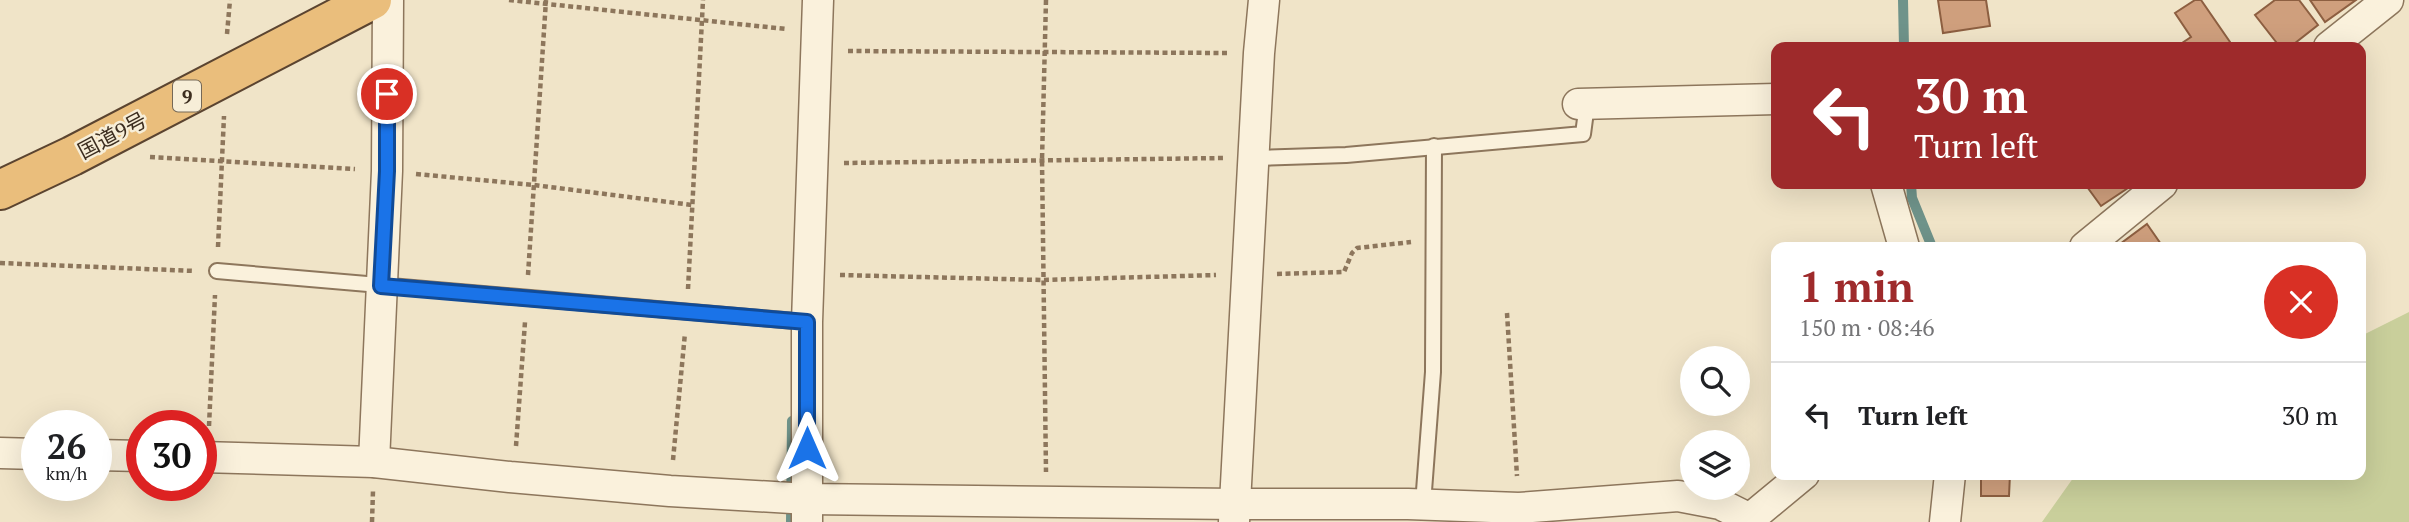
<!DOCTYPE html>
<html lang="en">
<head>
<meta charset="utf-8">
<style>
	:root { --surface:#fff; --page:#f2f2f2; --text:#202124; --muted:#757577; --line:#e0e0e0; --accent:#9e2a2b }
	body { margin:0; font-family:"PT Serif","Noto Sans JP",serif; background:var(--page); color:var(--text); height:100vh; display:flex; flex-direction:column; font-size:26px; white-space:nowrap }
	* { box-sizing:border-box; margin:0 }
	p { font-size:23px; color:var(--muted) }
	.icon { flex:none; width:38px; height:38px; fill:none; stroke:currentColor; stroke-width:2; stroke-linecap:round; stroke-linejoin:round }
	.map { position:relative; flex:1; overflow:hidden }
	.side { position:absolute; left:1771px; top:242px; width:595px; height:238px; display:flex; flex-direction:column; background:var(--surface); border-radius:14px; box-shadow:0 7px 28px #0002 }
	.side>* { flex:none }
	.banner { position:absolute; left:1771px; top:42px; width:595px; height:147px; border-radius:14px; box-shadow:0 7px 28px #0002; background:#9e2a2b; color:#fff; overflow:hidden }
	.controls { position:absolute; left:1680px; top:346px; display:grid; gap:14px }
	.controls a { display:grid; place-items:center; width:70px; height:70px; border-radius:50%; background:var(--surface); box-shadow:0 7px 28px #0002; font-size:35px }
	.speed { position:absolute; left:21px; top:410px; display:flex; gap:14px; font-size:35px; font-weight:700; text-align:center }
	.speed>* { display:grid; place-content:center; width:91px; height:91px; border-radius:50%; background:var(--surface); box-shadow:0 7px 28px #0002; line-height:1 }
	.speed small { font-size:18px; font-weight:400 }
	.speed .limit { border:10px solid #d22; background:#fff; color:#111 }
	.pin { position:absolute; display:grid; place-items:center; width:60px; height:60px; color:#fff; margin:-30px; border:4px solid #fff; border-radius:50%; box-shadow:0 2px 7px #0007 }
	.me { position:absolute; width:77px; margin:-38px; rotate:0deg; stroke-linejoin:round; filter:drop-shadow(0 0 5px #0008) }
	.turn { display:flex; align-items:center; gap:24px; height:147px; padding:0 28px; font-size:32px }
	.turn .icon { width:91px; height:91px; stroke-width:2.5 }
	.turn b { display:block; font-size:49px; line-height:60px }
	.round { display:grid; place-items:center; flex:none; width:74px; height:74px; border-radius:37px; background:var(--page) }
	.summary { display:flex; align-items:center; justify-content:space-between; height:119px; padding:0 28px }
	h1 { font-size:42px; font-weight:700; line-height:52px; color:var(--accent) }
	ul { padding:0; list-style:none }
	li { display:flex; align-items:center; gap:21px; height:105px; padding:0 28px; border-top:2px solid var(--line) }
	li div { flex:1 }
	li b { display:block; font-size:26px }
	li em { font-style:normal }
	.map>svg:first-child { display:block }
</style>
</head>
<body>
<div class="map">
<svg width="2409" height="522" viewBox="0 0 2409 522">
	<rect width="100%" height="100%" fill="#f0e4c8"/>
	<path fill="#c9cf9b" d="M2409 312V522H2042L2076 474H2361V336Z"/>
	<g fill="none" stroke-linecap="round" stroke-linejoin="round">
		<g stroke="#6f938a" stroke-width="10">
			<path d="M1903 0 1904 47"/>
			<path d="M1911 184 1912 198 1932 247"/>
			<path d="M791 522 792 421"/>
		</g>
	</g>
	<g fill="#cf9f7d" stroke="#8d5f41" stroke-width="2">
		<path d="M1938 0H1986L1990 26 1943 33Z"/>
		<path d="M2195 0H2201L2230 42 2223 47H2176L2191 37 2175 13Z"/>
		<path d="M2275 0H2299L2318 25 2290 47H2280L2255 15Z"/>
		<path d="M2310 0H2356L2325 22Z"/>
		<path d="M2085 184H2134L2101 206Z"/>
		<path d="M2147 224 2163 247H2116Z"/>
		<path d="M1981 474H2010L2009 496H1981Z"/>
	</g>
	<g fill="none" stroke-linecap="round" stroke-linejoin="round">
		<g stroke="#8d765c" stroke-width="18">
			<g id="service">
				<path d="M1255 158 1346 155 1583 134 1587 104"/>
				<path d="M217 271 807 322"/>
				<path d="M1423 504 1433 372 1434 146"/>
			</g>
		</g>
		<g stroke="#8d765c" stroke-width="33">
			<g id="minor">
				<path d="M2329 47 2388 0"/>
				<path d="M1578 104 1776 99"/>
				<path d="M1886 184 1904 247"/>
				<path d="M2085 247 2162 184"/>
				<path d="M0 453 37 454"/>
				<path d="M96 455 142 456"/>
				<path d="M201 457 374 462 510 477 670 491 808 499 1236 504H1408L1519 508 1678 496 1720 504 1750 519"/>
				<path d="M374 462 387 171 388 0"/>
				<path d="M807 522V322L818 0"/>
				<path d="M1234 522 1259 53 1264 0"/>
				<path d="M1746 522 1804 474"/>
				<path d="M1945 522 1950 474"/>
			</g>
		</g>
		<g stroke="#5b4430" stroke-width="42">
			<path id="trunk" d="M0 190 72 156 372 0"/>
		</g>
		<g stroke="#8d765c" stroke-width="4.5" stroke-dasharray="5 3.5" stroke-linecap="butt">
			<path d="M509 0 786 29"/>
			<path d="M1046 0 1042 160 1046 472"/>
			<path d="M227 34 230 0"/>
			<path d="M848 51 1228 53"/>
			<path d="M150 157 355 169"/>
			<path d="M844 163 1224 158"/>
			<path d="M416 174 534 185 692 205"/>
			<path d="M218 247 224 116"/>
			<path d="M0 263 195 271"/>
			<path d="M1277 274 1344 272 1352 253 1357 248 1411 242"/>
			<path d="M528 275 546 0"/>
			<path d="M840 275 1042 280 1216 275"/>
			<path d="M688 289 703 0"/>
			<path d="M1507 313 1517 476"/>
			<path d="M209 426 215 295"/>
			<path d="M516 446 525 322"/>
			<path d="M673 460 685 333"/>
			<path d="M372 522 373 491"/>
		</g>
		<use href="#service" stroke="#faf1dc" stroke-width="14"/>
		<use href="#minor" stroke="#faf1dc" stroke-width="30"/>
		<use href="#trunk" stroke="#eabe7c" stroke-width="38"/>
	</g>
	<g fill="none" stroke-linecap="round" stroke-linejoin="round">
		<g stroke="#114b97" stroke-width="18">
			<path id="route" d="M387 94V171L381 286 807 322V448"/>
		</g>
		<use href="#route" stroke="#1a73e8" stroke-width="12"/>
	</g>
	<g text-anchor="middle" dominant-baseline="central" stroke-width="5" stroke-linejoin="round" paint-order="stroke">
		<rect fill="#f7eed8" stroke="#756857" stroke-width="2" x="173" y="80.5" width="28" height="31" rx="5"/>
		<g font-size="19" font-weight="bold" fill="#3d2e20">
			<text x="187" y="96">9</text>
		</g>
		<g font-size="21" fill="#3d2e20" stroke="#f7eed8">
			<text transform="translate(112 135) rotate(-28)">国道9号</text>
		</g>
	</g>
</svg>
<div class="controls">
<a><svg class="icon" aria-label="search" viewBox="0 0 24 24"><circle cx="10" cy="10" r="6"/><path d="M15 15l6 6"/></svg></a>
<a><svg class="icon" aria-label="layers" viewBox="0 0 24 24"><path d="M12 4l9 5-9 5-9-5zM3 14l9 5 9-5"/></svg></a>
</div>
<div class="speed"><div>26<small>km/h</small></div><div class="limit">30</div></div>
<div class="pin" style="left:387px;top:94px;background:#d93025"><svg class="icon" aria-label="arrive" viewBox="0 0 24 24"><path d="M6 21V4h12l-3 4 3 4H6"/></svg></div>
<svg class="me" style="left:807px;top:448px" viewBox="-20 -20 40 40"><path d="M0-17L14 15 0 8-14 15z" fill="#1a73e8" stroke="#fff" stroke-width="4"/></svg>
<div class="banner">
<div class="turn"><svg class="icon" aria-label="left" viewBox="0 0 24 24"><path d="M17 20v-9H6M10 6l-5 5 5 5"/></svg><div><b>30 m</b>Turn left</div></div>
</div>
<section class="side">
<div class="summary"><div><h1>1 min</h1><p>150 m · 08:46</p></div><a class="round" style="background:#d93025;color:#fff"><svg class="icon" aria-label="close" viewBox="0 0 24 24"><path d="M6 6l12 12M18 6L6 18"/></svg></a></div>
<ul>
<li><svg class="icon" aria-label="left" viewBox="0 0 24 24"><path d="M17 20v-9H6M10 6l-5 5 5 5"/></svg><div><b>Turn left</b></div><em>30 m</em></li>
</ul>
</section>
</div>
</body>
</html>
